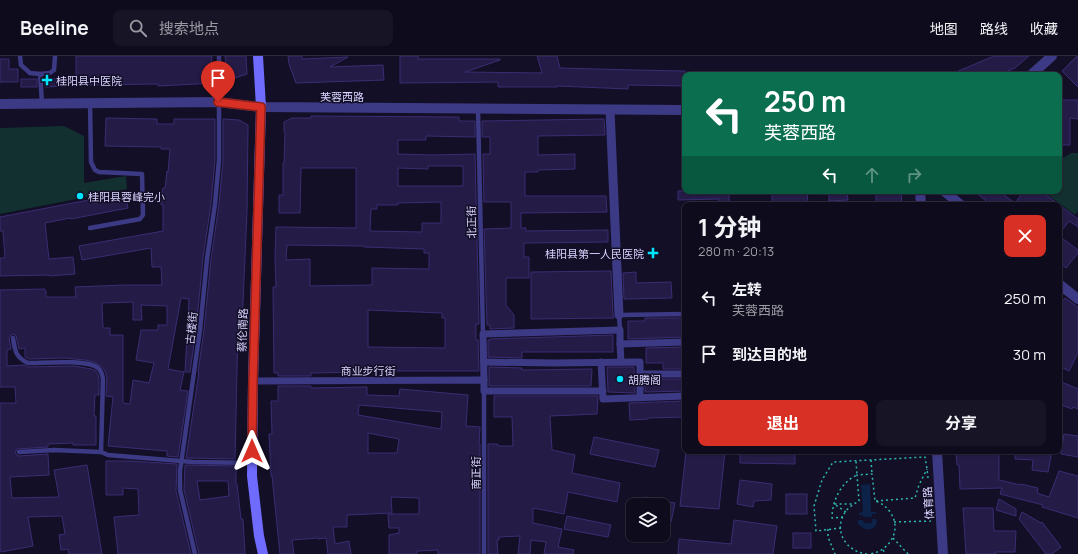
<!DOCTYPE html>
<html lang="zh">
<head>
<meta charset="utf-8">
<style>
	:root { --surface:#0e0b1c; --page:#171425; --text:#f1f3f6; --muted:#9b9ba3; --line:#2e2b3b; --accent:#d93025 }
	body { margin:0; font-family:Manrope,"Noto Sans SC",sans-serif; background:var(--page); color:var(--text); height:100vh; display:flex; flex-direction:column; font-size:15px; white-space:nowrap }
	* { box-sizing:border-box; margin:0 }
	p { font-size:13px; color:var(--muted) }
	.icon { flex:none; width:22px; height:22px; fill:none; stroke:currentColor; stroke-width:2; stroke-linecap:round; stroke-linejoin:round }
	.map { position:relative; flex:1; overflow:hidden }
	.drawer { position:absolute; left:682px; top:146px; width:380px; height:252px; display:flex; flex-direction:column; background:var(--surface); border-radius:8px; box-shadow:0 1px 3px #0004,0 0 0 1px var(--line) }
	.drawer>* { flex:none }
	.top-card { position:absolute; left:682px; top:16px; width:380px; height:122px; border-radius:8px; box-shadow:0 1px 3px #0004,0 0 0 1px var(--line); background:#0b6e4f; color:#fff; overflow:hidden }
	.controls { position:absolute; left:626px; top:442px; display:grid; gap:8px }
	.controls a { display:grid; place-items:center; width:44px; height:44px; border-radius:8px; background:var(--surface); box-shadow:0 1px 3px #0004,0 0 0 1px var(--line); font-size:20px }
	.pin { position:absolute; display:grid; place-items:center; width:34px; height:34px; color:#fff; margin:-41px -17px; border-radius:50% 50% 50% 0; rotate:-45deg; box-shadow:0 0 4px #0007 }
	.pin .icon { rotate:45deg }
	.me { position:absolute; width:44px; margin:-22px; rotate:0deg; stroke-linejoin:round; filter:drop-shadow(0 0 3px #0008) }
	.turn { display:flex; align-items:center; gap:14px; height:84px; padding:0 16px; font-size:18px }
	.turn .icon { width:52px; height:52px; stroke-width:2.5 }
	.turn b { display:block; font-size:28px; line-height:34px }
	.lanes { display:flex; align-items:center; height:38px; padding:0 16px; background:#0003; justify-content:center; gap:20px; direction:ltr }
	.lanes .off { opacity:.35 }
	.round { display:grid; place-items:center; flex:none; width:42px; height:42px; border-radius:8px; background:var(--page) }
	.headline { display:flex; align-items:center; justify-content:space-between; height:68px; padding:0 16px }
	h1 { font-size:24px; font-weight:700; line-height:30px }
	.action { display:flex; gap:8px; margin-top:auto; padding:8px 16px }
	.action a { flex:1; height:46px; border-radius:8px; background:var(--accent); color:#fff; font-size:16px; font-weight:700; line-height:46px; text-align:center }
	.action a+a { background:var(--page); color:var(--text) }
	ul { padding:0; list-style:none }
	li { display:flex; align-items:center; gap:12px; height:56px; padding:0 16px }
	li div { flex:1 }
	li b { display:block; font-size:15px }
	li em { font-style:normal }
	header { display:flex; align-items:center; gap:24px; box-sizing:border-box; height:56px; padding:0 20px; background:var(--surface); border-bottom:1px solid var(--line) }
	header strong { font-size:19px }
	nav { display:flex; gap:22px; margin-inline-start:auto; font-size:14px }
	.search { width:280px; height:36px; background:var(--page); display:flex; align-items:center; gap:10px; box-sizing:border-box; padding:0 14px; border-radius:8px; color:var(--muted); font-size:15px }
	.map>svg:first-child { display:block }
</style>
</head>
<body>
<header>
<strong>Beeline</strong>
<div class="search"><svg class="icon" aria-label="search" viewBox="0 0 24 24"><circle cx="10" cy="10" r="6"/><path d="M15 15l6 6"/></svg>搜索地点</div>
<nav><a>地图</a><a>路线</a><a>收藏</a></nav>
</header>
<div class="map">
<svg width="1078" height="498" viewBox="0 0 1078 498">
	<rect width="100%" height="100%" fill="#130f26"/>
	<g fill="#12302f">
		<path d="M64 70 84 80V127L126 120 127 133 0 158V72Z"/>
		<path d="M1071 97H1078V155L1075 159 1043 135H1059V107L1063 102Z"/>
	</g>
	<g fill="#0c2248">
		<path d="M870 428 871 456H876V458H872V461H863V459H859V457L863 456 861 429Z"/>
		<path d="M872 463H877C877 476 865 476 858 468V464H863L864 467H872Z"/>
	</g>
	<g fill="#241b47" stroke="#3b2d73" fill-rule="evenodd">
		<path d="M76 0H212L211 11 215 10V27L158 30V28L76 29Z"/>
		<path d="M225 0H246L247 18 223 26V10H226Z"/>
		<path d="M288 0H302V3L348 1 330 11 383 9 384 24 296 27 289 8Z"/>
		<path d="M400 0H418V3H500V4L465 16 542 17 537 0H557L560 12 634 14 685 15V30L628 29V33L557 30V31H498V26L400 27Z"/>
		<path d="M994 0H1029L1015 12 998 19H949Z"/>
		<path d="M1077 0H1078V31L1062 15Z"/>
		<path d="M0 3H9V13H18V26H0Z"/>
		<path d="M69 22V30L45 31 44 23Z"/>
		<rect x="21" y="23" width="16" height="8"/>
		<path d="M1059 44H1078V63L1070 62V89H1059Z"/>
		<path d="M311 60 459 61V65H475V81L426 80V84H398V98L432 99 475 98 479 268H476V284H478L479 315H369V316L311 317V320H278V317H274L273 231H276L275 201 276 171 356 172V112H301L300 157H279V139H283V107H284L285 76H284V66L292 62H311ZM428 110H463V130H398V112L428 113ZM441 146V167H422V176L370 175 371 153H377V149H398V147ZM287 189 364 190V191L424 193V197H429V213L372 212V229L310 230V203L286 204ZM368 254 442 257V262H445V292L368 291Z"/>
		<path d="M106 62 157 63V68H174V63H215V104L211 148 203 202 196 274 190 316H185L189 243 181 242 168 313 184 316 180 334 188 335 178 401 167 400V395L108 390 113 341 106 340 107 322 105 315 102 311 94 306 85 304 65 302 29 303 25 301V292L19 293 16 280 14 278 11 279 9 282 11 293 7 294V310L25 309 28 311 75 310 91 313 96 315 98 318 99 323V339H95L94 360H96V389H73V387L48 388V391L17 393 15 397 17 399 19 400 48 398 49 419 10 421 12 442 59 441 54 414 87 409 102 498H69L68 493 61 494 59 479 65 478 62 460 28 461 33 490 1 496 0 491V347H16L15 331H0V234L45 233V235H46V241H76L75 231 124 229H162L161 211H152L151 192 82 204 79 190 163 175V149H161V140L163 132H165L167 115 168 116 170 93H161V91L105 90ZM133 246V264H142L141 249 167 250V269H158V274H141L136 304 154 307 149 327 133 324 130 348 123 347V279H110V272H103L102 247Z"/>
		<path d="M223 63 239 64 248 69 247 155 242 270H238L235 403 186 402 199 316H198L204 274 211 203 219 148 223 104Z"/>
		<path d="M604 63 605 79 538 80V99L575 98V113L538 114V116H525V140H606L607 156 521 157V172H526V175L608 174V186L524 187V201H529V222H506V249L514 259V272L490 273V269H487L484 173 511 172V146H484L483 98H490V81H482V65Z"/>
		<path d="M678 135H729V149H719V143L678 144Z"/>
		<path d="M772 135H807L808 147 772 148Z"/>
		<path d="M829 135H847L848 144 829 145Z"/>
		<path d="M876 135H901L902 149H876Z"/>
		<path d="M974 135H999L1015 147 1024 135H1041L1078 163V171L1069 165 1059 178V149H991Z"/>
		<path d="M125 137 128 152 71 163 70 162 45 167 49 203 73 201 75 218 49 220V219L0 220V202H5L3 175H0V161Z"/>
		<path d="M1059 180 1078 194V197L1066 212 1059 206Z"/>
		<path d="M611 215 613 259 614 262 531 263V216Z"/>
		<path d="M636 216V227L671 226 672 242 624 243 623 217Z"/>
		<path d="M1065 242 1078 251V297L1069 315 1059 310V251Z"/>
		<path d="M645 262H685V281L628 283V265H645Z"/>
		<path d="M613 279V296H522V302L488 301V284H490V283Z"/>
		<path d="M685 291V313H663V307H646V292Z"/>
		<path d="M489 311 522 312V314L592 313 591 330H489Z"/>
		<path d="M607 311H634L635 337 608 336Z"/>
		<path d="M645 323H685V335L645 336Z"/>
		<path d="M1059 325 1078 333V353L1073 351 1072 353 1059 348Z"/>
		<path d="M278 330H311V332L367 331V339L399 340 400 333 468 339 466 370 480 371 479 388H480V498H438V494L417 495V498H389V479L399 477V472H389L388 458H419V442L391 441 392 457 347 459V471H333L335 488 349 485 351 498H328L326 482 318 483V482L292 484 294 498H280L272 420H271L269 378H272L271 345H278ZM359 349 442 356 441 373 358 359ZM368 377 399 383 397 397H368Z"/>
		<path d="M494 340H598L597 358 550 360 552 394 575 399 572 417 620 427 617 446 568 436 564 458 533 452V467L562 473 558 491 574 494 573 498H544L546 486 531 484 530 498H518L520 480 499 481V484H497L498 498H488V388H498V390H513L512 361H494Z"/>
		<path d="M685 345V361L648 362V363L630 364 629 347Z"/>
		<path d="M1064 378 1078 380V401L1061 398Z"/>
		<path d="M594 381 659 394 655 411 590 398Z"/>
		<path d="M686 395H725L719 453 680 450Z"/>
		<path d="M740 395H795V408L740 407Z"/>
		<path d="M956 395H999V424L1021 429V428L1038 432 1037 437 1049 441 1059 415 1078 420V462L1042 451 1043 449 1000 438 1002 432 960 433 959 409H957Z"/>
		<path d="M1015 395H1052L1048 416 1032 414 1033 404 1015 403Z"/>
		<path d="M106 405H130L177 408 176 435 191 498H118L114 461 139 459 138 433 123 432V439H106Z"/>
		<path d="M185 409 236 410V428H237L241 463H243L245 498H199L184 434ZM197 425H228L229 440 200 444Z"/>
		<path d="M740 424 772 428 771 444 754 445 753 451 737 448Z"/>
		<rect x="786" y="438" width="21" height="20"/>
		<path d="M645 441 675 447 671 466 663 464V449H643Z"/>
		<path d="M999 443 1016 453V460L996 454Z"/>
		<path d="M963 452H993L994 475H1016L1015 496H995L996 498H966Z"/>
		<path d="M1022 456 1041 467 1042 466 1061 491 1052 498H1046L1019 463Z"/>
		<path d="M567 460 611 469 608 481 564 473Z"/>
		<path d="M734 464 777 470 773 498H678L679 483 731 488Z"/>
		<rect x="793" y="477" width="18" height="15"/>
	</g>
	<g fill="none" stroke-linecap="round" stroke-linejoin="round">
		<g stroke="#2fb8b0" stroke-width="1.5" stroke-dasharray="2 3" stroke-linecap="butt">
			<path d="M871 404 872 418"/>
			<path d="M876 445 915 442 919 429 927 413"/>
			<path d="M846 456 834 448H854"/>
			<path d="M843 461 832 462C832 445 841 426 857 419L856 405"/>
			<path d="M894 466 931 465"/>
			<path d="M841 472 816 475 814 450 822 424 833 406 925 401 927 413 928 422"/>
			<path d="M828 473V481L835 498"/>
			<path d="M893 482 908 498"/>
			<path d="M883 494 886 498"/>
			<path d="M867 498C846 496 832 474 846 455 849 451 854 448 859 445L857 419 872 418 875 445C881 447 886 450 890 456 903 474 889 496 869 498"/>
		</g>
		<g stroke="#3d3a85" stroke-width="4.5">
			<path d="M20 0 21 9 30 17 40 18 42 47"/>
			<path d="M40 18 50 17 54 14 55 0"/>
			<path d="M90 47 91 106 95 114 99 116 142 118 143 159 140 163 90 172"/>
			<path d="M478 53 483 278"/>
			<path d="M620 274 619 259 685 258"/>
			<path d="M13 282C15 294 15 301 28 307 43 307 87 303 98 312 102 315 102 318 103 323L101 396"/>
			<path d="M19 396 54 394 101 396 108 399 193 406 252 407"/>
			<path d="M195 498 180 434V415L200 274 207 203 215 148 219 104V0"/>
			<path d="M484 498V335"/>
		</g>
		<g stroke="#3d3a85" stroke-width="7">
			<path d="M620 288 621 306"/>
			<path d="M484 306 553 307 640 306V318H685"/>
			<path d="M601 306 603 343 685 340"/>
			<path d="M640 318V341"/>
			<path d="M484 324 483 278 620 274V288L685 286"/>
			<path d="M253 325 484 324V335H603"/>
		</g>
		<path stroke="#3d3a85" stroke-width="9" d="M610 54 619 259"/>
		<g stroke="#3d3a85" stroke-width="10">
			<path d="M1031 19 1052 0"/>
			<path d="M0 48 218 46 261 51 685 54"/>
			<path d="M920 135 921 149"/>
			<path d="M944 135 961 149"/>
			<path d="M1059 228 1078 243"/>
			<path d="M937 395 943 498"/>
		</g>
		<path stroke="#6f6bff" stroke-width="10" d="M258 0 261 51 253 325 252 420 259 480 263 498"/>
	</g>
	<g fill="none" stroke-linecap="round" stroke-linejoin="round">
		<g stroke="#8d1f18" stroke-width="10">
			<path id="route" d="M218 46 261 51 253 325 252 395"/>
		</g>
		<use href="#route" stroke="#d93025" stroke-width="7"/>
	</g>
	<g fill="#00e5ff" stroke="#130f26" stroke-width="1.5">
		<path d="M45 18h4v4h4v4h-4v4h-4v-4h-4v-4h4z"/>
		<circle cx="80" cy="140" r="4"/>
		<path d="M651 191h4v4h4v4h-4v4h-4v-4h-4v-4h4z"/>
		<circle cx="620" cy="323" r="4"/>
	</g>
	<g text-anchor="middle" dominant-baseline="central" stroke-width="3" stroke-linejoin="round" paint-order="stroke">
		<g font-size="11" fill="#d9d4ff" stroke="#130f26" text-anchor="start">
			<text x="56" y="24">桂阳县中医院</text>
			<text x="88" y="140">桂阳县蓉峰完小</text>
			<text x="644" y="197" text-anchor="end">桂阳县第一人民医院</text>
			<text x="628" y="323">胡腾阁</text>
		</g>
		<g font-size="11" fill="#d9d4ff" stroke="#130f26">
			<text x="342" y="40">芙蓉西路</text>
			<text transform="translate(471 166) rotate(-91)">北正街</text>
			<text transform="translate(191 272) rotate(-84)">古楼街</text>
			<text transform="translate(242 274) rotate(-88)">蔡伦南路</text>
			<text x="368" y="314">商业步行街</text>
			<text transform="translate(475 417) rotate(-90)">南正街</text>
			<text transform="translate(928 447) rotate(-94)">体育路</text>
		</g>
	</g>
</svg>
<div class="controls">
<a><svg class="icon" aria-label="layers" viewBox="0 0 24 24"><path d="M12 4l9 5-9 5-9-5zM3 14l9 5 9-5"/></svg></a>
</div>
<div class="pin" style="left:218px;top:46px;background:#d93025"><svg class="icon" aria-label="arrive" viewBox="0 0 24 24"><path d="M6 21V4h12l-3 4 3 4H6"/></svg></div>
<svg class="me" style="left:252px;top:395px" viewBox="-20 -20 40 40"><path d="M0-17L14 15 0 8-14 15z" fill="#d93025" stroke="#fff" stroke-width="4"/></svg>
<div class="top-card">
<div class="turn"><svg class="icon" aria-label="left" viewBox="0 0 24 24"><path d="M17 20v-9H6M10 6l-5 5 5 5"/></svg><div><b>250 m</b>芙蓉西路</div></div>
<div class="lanes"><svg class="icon" aria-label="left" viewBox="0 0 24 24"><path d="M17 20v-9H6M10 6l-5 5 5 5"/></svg><svg class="icon off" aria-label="ahead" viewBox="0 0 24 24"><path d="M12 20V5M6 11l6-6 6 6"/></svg><svg class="icon off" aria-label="right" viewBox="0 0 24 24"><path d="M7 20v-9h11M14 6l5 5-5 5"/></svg></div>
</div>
<section class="drawer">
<div class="headline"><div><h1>1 分钟</h1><p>280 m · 20:13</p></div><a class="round" style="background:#d93025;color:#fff"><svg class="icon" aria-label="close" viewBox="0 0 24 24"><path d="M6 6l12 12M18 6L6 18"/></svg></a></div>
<ul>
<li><svg class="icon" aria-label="left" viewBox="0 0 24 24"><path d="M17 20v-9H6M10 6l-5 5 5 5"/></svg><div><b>左转</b><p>芙蓉西路</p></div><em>250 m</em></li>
<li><svg class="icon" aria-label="arrive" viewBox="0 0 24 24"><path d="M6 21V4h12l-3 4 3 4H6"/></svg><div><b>到达目的地</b></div><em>30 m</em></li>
</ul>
<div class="action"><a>退出</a><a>分享</a></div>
</section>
</div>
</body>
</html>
